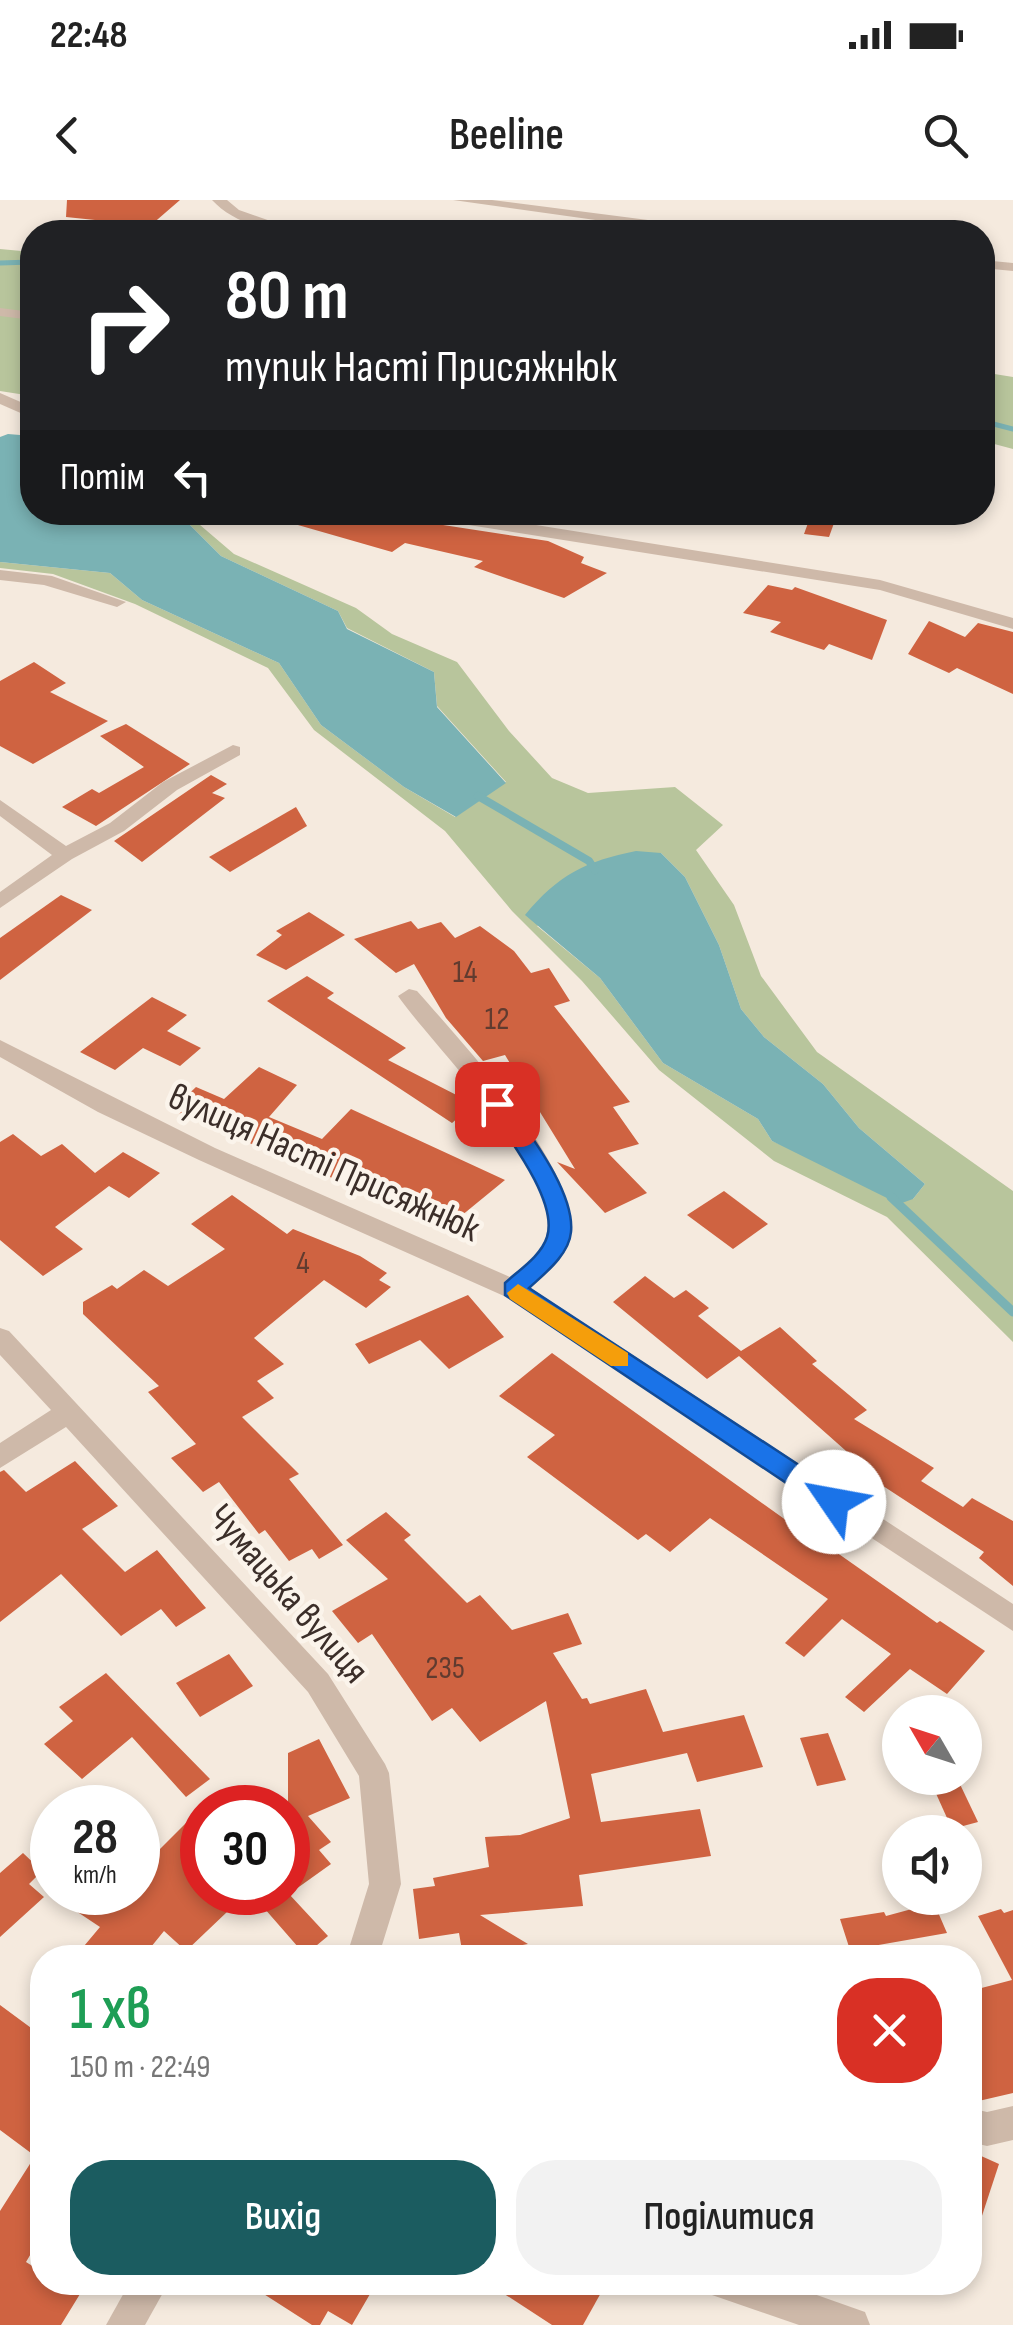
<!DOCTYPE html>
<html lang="uk">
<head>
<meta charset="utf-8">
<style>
	:root { --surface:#fff; --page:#f2f2f2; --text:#222; --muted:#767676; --accent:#1b5c60 }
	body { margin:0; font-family:"Sofia Sans Condensed",sans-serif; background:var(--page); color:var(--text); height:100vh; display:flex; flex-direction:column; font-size:38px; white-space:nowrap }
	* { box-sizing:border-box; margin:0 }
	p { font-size:32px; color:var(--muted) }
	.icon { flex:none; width:55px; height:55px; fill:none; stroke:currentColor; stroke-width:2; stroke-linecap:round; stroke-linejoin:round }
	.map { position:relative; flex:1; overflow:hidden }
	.details { position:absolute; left:30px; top:1745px; width:952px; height:350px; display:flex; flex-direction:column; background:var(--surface); border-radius:40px; box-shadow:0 5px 15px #0003 }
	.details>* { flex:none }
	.hud { position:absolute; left:20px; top:20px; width:975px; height:305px; border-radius:40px; box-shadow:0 5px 15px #0003; background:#202124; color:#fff; overflow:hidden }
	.needle { width:65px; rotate:309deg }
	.controls { position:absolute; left:882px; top:1495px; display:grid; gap:20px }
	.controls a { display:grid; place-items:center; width:100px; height:100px; border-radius:50%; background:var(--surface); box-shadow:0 5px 15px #0003; font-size:50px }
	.speed { position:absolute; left:30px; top:1585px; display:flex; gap:20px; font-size:50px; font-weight:700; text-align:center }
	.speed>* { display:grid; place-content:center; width:130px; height:130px; border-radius:50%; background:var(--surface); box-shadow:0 5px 15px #0003; line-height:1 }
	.speed small { font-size:25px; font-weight:400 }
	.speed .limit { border:15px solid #d22; background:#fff; color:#111 }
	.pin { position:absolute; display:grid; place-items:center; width:85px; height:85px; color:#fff; margin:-42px; border-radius:20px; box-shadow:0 5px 15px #0006 }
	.me { position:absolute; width:110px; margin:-55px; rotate:303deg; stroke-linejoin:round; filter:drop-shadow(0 0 8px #0008) }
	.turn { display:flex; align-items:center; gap:35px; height:210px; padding:0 40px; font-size:45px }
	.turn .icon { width:130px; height:130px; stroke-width:2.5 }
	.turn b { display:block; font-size:70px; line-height:85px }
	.then { display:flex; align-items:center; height:95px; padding:0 40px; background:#0003; gap:20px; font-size:38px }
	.round { display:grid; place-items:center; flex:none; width:105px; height:105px; border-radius:40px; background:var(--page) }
	.summary { display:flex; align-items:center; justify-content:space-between; height:170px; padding:0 40px }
	h1 { font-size:60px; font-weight:600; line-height:75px; color:#1e9e55 }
	.cta { display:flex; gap:20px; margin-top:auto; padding:20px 40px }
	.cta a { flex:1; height:115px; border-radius:40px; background:var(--accent); color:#fff; font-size:40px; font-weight:600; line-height:115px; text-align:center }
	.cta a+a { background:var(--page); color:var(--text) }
	.status { display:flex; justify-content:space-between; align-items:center; height:70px; padding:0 50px; background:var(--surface); direction:ltr }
	.status svg { height:28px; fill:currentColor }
	header { display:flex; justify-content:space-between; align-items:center; height:130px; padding:0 40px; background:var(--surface); font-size:45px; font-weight:600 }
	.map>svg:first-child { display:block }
</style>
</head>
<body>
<div class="status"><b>22:48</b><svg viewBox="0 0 49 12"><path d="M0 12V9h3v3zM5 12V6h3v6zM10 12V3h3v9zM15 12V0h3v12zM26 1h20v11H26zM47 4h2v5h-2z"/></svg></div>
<header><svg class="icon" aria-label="back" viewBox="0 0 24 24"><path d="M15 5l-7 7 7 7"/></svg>Beeline<svg class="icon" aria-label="search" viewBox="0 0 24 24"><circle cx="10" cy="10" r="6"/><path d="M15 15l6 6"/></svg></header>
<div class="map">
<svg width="1013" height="2125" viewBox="0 0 1013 2125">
	<rect width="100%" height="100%" fill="#f5eade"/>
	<g fill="#b8c59c" fill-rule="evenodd">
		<path d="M0 49 32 52V196L0 191Z"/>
		<path d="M982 172 1013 177V249L983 241Z"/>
		<path d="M178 313H186L234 354 356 408 392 434 457 462 509 531 552 578 588 593 675 587 723 625 696 650 734 705 761 776 817 852 1013 991V1142L887 1017 774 961 659 870 582 781 512 711 445 631 314 530 268 468 135 404 53 374 0 368V362L110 373 142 400 279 463 321 525 404 587 455 617 506 582 437 506 434 472 347 428 338 411 221 356ZM661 653 685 677 719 745 741 809 764 837 823 884 859 928 925 984 913 999 772 941 758 919 663 863 600 778 537 726Z"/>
	</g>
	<g fill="#7ab2b4">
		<path d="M8 234 32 236V312L178 313 221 356 338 411 347 429 434 472 437 507 506 583 456 617 404 587 321 525 279 463 142 400 110 373 0 362V237Z"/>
		<path d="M636 651 661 653 685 677 719 745 741 809 764 837 823 884 859 928 925 984 913 999 899 1004 772 941 758 919 663 863 600 778 525 715C558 675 586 661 636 651Z"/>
	</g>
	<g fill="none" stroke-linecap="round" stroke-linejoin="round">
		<g stroke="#7ab2b4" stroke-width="5">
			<path d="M0 63 32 62"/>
			<path d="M982 221 1013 229"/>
		</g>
		<path stroke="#7ab2b4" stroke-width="8" d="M478 596 589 661 595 670"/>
		<path stroke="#7ab2b4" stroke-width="9" d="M891 997 1013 1112"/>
	</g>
	<g fill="#cf6341">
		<path d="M67 0H180L143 32H118L124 23 66 17Z"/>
		<path d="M285 312H406L417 321 548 341 584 357 581 363 607 373 564 398 474 367 483 361 405 343 392 352 284 321Z"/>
		<path d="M812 312H838L829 337 804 334Z"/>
		<path d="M768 385 792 390 795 387 887 420 872 460 829 444 824 450 770 432 781 422 743 413Z"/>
		<path d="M929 421 965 437 978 423 1013 432V494L957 468 949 473 908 454Z"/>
		<path d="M34 462 66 483 50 492 108 521 33 564 0 546V481Z"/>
		<path d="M126 524 190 564 96 626 62 607 92 589 99 593 144 567 100 536Z"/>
		<path d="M211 575 227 584 212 593 225 598 142 662 114 641Z"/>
		<path d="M296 607 307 626 230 672 209 657Z"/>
		<path d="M61 695 92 710 0 780V738Z"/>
		<path d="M309 712 345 735 286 770 256 755 282 735 276 731Z"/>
		<path d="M411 721 418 729 441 722 455 738 480 726 514 751 531 773 549 768 570 801 554 806 630 902 613 907 639 944 608 953 647 993 605 1013 557 962 575 969 505 855 483 861 446 818 414 764 396 773 354 739Z"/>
		<path d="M307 776 334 793 327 798 406 848 388 860 474 904 452 923 267 801Z"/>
		<path d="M152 797 187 815 167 831 201 848 180 866 143 848 115 870 80 852Z"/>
		<path d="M259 867 297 885 269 917 322 939 351 909 505 980 450 1025 422 1010 351 986 172 910 196 887 224 899Z"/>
		<path d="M13 934 41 956 62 944 95 973 123 952 160 973 129 998 109 986 55 1027 83 1049 43 1076 0 1040V942Z"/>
		<path d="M724 991 768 1024 733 1049 687 1015Z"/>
		<path d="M232 995 287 1034 293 1029 360 1056 387 1073 379 1080 391 1087 366 1108 324 1080 254 1138 284 1164 257 1181 274 1198 242 1217 299 1274 289 1279 343 1345 319 1359 312 1349 289 1361 265 1330 259 1334 219 1282 203 1292 171 1258 196 1244 148 1192 159 1186 83 1114V1102L112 1085 117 1089 144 1070 168 1086 225 1049 191 1024Z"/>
		<path d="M645 1076 674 1098 686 1090 709 1108 698 1116 741 1151 780 1127 817 1161 812 1164 867 1210 854 1219 934 1268 921 1281 963 1307 972 1298 1013 1321V1386L979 1358 984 1352 848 1263 854 1258 739 1156 707 1179 613 1102Z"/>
		<path d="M468 1095 504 1137 449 1169 420 1140 369 1164 355 1144Z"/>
		<path d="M552 1153 797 1328 808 1318 835 1336 826 1345 937 1423 940 1421 985 1451 947 1494 910 1469 864 1512 845 1497 891 1454 842 1419 804 1457 785 1443 828 1399 710 1318 670 1352 646 1334 638 1340 527 1257 555 1235 499 1196Z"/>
		<path d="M75 1261 118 1306 82 1329 125 1372 157 1350 206 1408 176 1427 161 1409 121 1436 61 1374 0 1422V1272L4 1270 26 1292Z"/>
		<path d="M386 1312 411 1335 404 1340 467 1403 480 1395 512 1430 568 1413 582 1444 553 1453 582 1499 587 1498 590 1504 646 1489 663 1532 744 1515 763 1567 697 1582 687 1553 591 1574 601 1622 700 1609 711 1656 579 1675 583 1706 480 1715 528 1744 463 1756 459 1733 419 1739 413 1689 435 1686 433 1678 489 1667 485 1637 520 1635 570 1618 546 1501 480 1542 452 1508 432 1521 372 1434 358 1443 332 1411 388 1379 346 1340Z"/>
		<path d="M229 1454 253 1486 200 1517 176 1483Z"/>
		<path d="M106 1473 210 1579 186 1597 132 1537 82 1579 44 1544 73 1521 59 1507Z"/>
		<path d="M828 1533 846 1580 817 1586 800 1538Z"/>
		<path d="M319 1539 350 1598 308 1616 331 1642 319 1650 331 1664 289 1694 328 1736 305 1755 250 1692H288V1553Z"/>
		<path d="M929 1578H957L978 1622 952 1629Z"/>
		<path d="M187 1622 202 1635V1692H248L186 1751 164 1731 142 1758H74L100 1727 73 1709 88 1692H138V1671Z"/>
		<path d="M23 1653 42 1671 29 1684 44 1697 0 1737V1673Z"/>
		<path d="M934 1703 947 1733 850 1750 840 1719 884 1712 886 1716Z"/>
		<path d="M1001 1709 1004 1713 1013 1710V1893L970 1903V1791L1012 1780 978 1716Z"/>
		<path d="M0 1805 42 1836V2035L26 2062 42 2072V2082H61L80 2094 61 2125H0V2011L35 1956 0 1930Z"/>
		<path d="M970 1951 999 1964 975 2037 970 2036Z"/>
		<path d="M245 2082H377L352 2125 328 2111 320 2125H312Z"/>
		<path d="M486 2082H607L583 2125H552Z"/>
	</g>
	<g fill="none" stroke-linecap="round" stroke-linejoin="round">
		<g fill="#ceb9a9" fill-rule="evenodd">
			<path d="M212 0H227L239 10 302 32C272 34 233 23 212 0Z"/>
			<path d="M453 0H492L710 28 717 32H681Z"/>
			<path d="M982 60 1013 63V71L982 68Z"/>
			<path d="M0 108 32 112V120L0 116Z"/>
			<path d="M0 193 32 207V218L0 204Z"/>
			<path d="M410 312H454L880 380 1013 418V429L880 390 418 317Z"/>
			<path d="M0 370 52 376 126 402 117 407 44 385 0 380Z"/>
			<path d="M233 545 240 547V555L177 590 124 631 72 659 0 708V692L52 655 0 616V600L66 646 110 623 163 582Z"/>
			<path d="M409 789 417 791C460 840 579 968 571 1034 569 1056 546 1074 530 1088L1013 1404V1431L504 1096 199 960 98 912 0 857V840L215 948 510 1077C522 1067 543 1054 546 1037 562 971 435 849 398 796Z"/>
			<path d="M0 1128 9 1131 328 1474 385 1564 389 1573 401 1684 378 1758H346L369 1684 359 1576 308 1492 66 1227 0 1268V1243L51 1210 0 1155Z"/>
			<path d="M1013 1906V1940L987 1946 970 1942V1908L987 1912Z"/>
			<path d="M130 2082H169L145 2125H106Z"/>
			<path d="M707 2082H780L865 2112 870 2125H799L712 2095Z"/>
		</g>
	</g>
	<path fill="#1a73e8" stroke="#114b97" stroke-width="2.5" d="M497 896 505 898C527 931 575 991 571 1032 569 1055 544 1074 529 1088L843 1294 847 1302 843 1309H825L505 1095V1083C519 1070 541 1056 547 1037 559 1001 505 933 486 904Z"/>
	<path fill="#f59e0b" d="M518 1084 628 1153V1166H611L510 1099 507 1093Z"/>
	<g text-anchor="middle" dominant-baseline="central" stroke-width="9" stroke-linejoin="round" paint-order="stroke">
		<g font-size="32" fill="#603b2f">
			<text x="465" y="772">14</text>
			<text x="497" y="819">12</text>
			<text x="303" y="1063">4</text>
			<text x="445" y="1468">235</text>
		</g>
		<g font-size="38" fill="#3b2e29" stroke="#fbf4eb">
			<text transform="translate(324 963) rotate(24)">вулиця Насті Присяжнюк</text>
			<text transform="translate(288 1394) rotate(49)">Чумацька вулиця</text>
		</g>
	</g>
</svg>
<div class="controls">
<a><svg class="needle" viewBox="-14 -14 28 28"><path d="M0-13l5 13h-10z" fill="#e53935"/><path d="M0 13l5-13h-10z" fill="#767676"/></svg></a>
<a><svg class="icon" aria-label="sound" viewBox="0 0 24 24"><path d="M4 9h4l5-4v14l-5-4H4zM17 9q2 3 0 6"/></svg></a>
</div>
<div class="speed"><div>28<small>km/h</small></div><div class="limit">30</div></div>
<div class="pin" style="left:497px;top:904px;background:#d93025"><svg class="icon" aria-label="arrive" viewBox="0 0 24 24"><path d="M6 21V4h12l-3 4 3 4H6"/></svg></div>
<svg class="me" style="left:834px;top:1302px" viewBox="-20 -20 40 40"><circle r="19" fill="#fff"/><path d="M0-13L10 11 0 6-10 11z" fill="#1a73e8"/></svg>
<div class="hud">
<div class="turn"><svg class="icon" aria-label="right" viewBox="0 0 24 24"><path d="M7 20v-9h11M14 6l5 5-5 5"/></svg><div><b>80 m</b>тупик Насті Присяжнюк</div></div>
<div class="then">Потім<svg class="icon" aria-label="left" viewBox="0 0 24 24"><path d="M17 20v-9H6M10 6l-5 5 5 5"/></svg></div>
</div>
<section class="details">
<div class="summary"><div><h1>1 хв</h1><p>150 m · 22:49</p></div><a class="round" style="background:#d93025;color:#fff"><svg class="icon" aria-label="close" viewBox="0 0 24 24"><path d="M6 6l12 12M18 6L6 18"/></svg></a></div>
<div class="cta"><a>Вихід</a><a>Поділитися</a></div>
</section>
</div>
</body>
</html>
